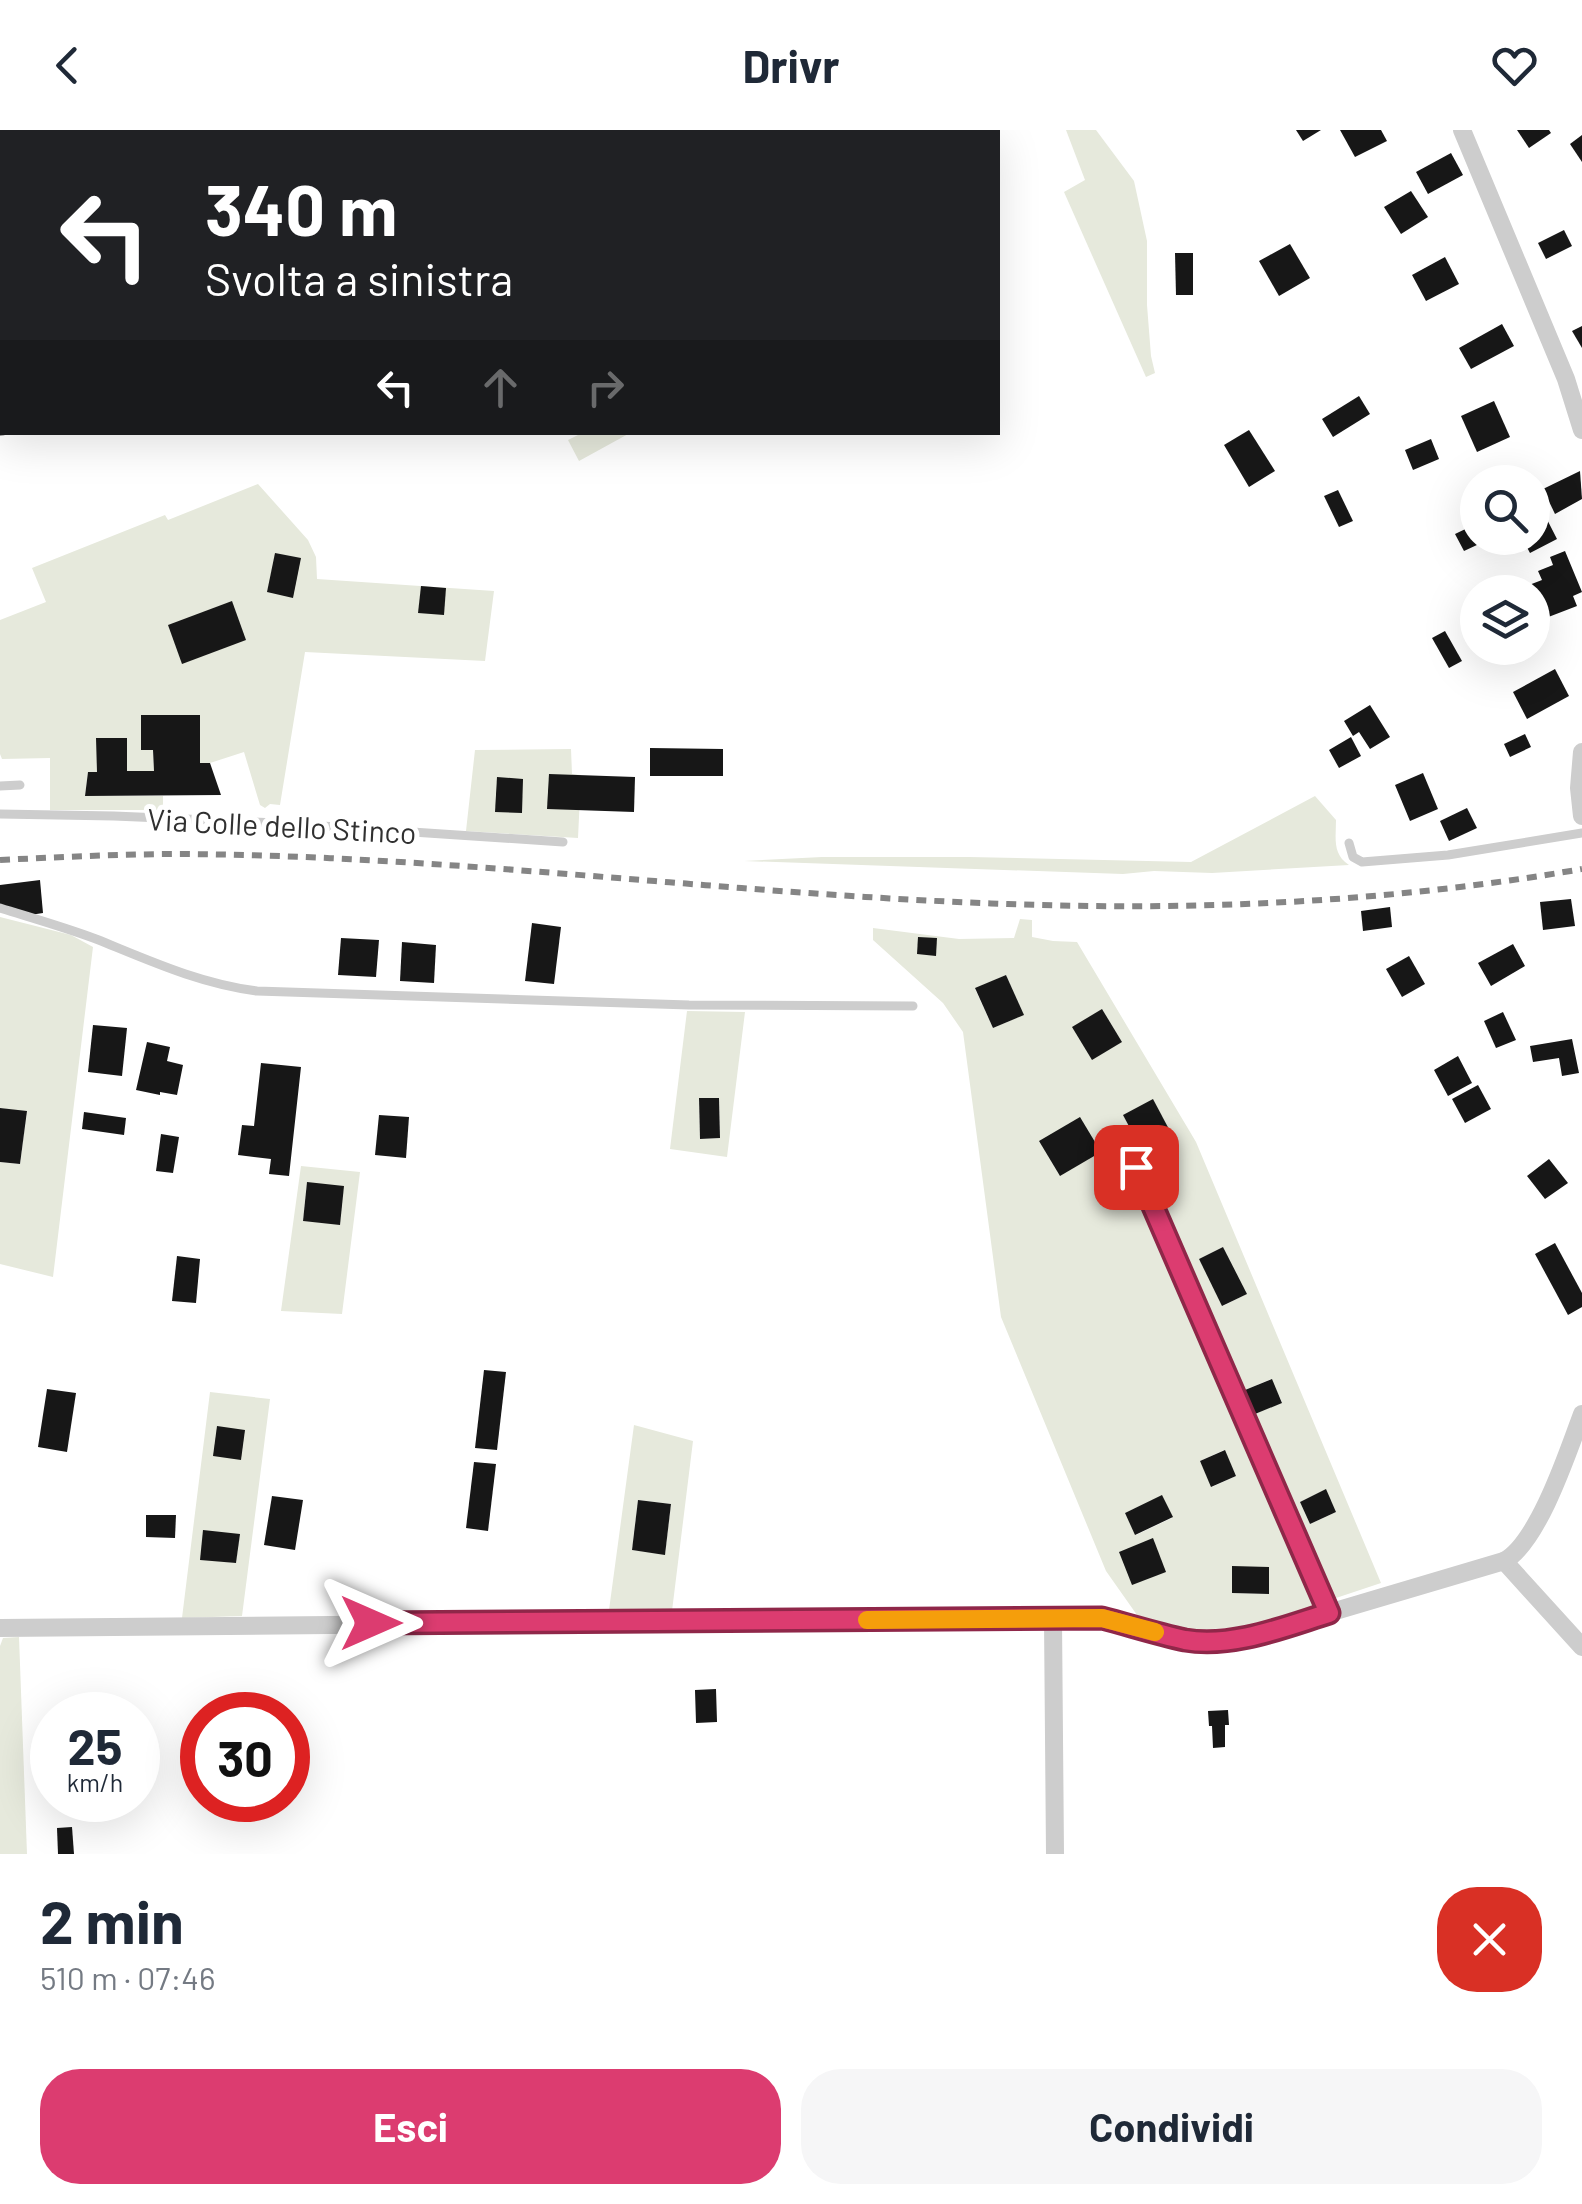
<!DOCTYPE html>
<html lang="it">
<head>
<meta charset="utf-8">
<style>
	:root { --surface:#fff; --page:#f6f6f7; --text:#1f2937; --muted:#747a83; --accent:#dc3c70 }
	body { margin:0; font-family:Barlow,sans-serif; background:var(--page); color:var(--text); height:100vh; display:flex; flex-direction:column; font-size:38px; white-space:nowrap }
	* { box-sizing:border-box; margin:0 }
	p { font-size:32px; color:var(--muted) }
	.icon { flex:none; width:55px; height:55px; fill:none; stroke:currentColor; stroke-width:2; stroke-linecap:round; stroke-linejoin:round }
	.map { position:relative; height:1724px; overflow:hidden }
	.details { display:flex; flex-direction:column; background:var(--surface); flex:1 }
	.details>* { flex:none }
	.top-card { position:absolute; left:0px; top:0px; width:1000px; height:305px; box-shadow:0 10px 40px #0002; background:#202124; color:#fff; overflow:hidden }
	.tools { position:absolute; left:1460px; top:335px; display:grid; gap:20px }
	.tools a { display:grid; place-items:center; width:90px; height:90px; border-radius:50%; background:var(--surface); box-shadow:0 10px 40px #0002; font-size:50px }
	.speed { position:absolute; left:30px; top:1562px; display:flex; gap:20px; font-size:50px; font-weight:700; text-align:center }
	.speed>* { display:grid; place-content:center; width:130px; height:130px; border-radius:50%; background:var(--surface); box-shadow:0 10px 40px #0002; line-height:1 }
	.speed small { font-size:25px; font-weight:400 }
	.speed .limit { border:15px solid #d22; background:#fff; color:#111 }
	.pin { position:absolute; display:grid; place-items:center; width:85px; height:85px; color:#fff; margin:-42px; border-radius:20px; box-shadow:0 5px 15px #0006 }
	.me { position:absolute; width:110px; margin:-55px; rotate:90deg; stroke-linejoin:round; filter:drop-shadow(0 0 8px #0008) }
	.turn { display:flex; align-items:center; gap:35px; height:210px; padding:0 40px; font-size:45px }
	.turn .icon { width:130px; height:130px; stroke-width:2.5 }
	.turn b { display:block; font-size:70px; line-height:85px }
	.lanes { display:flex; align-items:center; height:95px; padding:0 40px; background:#0003; justify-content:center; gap:50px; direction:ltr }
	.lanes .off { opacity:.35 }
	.round { display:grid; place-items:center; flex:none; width:105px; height:105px; border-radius:40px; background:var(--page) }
	.head { display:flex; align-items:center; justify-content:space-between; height:170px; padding:0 40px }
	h1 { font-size:60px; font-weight:700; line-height:75px }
	.primary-button { display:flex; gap:20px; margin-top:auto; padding:20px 40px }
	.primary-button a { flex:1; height:115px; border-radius:40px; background:var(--accent); color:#fff; font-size:40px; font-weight:700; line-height:115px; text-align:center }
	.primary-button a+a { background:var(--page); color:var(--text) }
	header { display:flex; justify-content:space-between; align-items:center; height:130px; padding:0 40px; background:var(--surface); font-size:45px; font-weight:700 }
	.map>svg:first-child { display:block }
</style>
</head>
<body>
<header><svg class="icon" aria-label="back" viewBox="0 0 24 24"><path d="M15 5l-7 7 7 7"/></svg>Drivr<svg class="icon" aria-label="heart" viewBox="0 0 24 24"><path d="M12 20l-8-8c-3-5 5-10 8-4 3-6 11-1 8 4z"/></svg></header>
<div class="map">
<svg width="1582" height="1724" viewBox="0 0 1582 1724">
	<rect width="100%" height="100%" fill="#fff"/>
	<g fill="#e6e9dc" fill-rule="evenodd">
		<path d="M1066 0H1096L1134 51 1147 111V175L1151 226 1155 243 1146 247 1064 62 1085 50Z"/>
		<path d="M582 303V302L630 303 579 331 568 310Z"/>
		<path d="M258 354 308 410 316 427 317 449 494 461 485 531 305 522 280 675 270 674 265 678 260 675 244 622 210 633H200L199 585H141V619L153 620 154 641H127L126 608H97V642H88L85 666H163V680H50V628L2 629 0 624V490L46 472 32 438 165 385 168 390Z"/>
		<path d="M571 619 572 644 581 645 578 708 466 701 475 620Z"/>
		<path d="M1315 666 1336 690C1336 708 1332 724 1349 735L1212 743 1154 741 1123 744 744 731 822 727H969L1191 732Z"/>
		<path d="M0 787 71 805 93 817 53 1147 0 1134V1032L20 1034 27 982 0 978Z"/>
		<path d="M1020 789 1032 790V807L1053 811 1077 812 1196 1012 1381 1453 1261 1493 1229 1498 1194 1500 1162 1497 1137 1485 1106 1441 1001 1187 963 902 943 873 873 810V798L959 809 1014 808ZM1006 845 1023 885 993 898 975 859ZM1123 985 1170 1003 1141 1019ZM1223 1117 1246 1164 1223 1176 1199 1129ZM1271 1249 1282 1272 1255 1284 1245 1260ZM1224 1320 1236 1346 1212 1357 1200 1331ZM1325 1360 1336 1382 1310 1394 1300 1372ZM1162 1366 1172 1388 1136 1405 1125 1383ZM1232 1437 1268 1464 1232 1463Z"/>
		<path d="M687 881 745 882 727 1027 670 1019ZM699 968H719L720 1008 700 1009Z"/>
		<path d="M301 1036 360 1042 342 1184 281 1181ZM307 1052 340 1094 303 1091Z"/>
		<path d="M210 1262 270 1269 242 1486 182 1488ZM239 1404 236 1433 200 1429Z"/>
		<path d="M634 1295 693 1311 672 1481 609 1480ZM638 1370 671 1374 665 1424 632 1420Z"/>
		<path d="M19 1507 27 1724H0V1516L3 1508Z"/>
	</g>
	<g fill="#171717">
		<path d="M1296 0H1321L1303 11Z"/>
		<path d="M1340 0H1381L1387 11 1355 27Z"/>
		<path d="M1517 0H1549L1551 3 1529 18Z"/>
		<path d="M1582 5V32L1570 14Z"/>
		<path d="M1451 23 1463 45 1428 64 1416 42Z"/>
		<path d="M1411 61 1428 87 1401 104 1384 77Z"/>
		<path d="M1564 100 1572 116 1546 129 1538 113Z"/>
		<path d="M1290 114 1310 148 1279 166 1259 131Z"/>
		<path d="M1175 123H1193V165H1176Z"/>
		<path d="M1445 127 1459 154 1426 171 1412 145Z"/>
		<path d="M1502 194 1514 216 1471 239 1459 218Z"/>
		<path d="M1582 196V218L1572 201Z"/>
		<path d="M1359 266 1370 284 1333 307 1322 289Z"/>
		<path d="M1494 271 1510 307 1477 322 1461 286Z"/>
		<path d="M1249 300 1275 341 1249 357 1224 315Z"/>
		<path d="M1431 309 1439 329 1413 340 1405 320Z"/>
		<path d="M1580 341 1582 369 1555 384 1543 359Z"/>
		<path d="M1338 360 1353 391 1339 397 1324 366Z"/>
		<path d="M1532 360 1557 409 1530 423 1522 408H1532Z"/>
		<path d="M1478 393V408H1492L1464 421 1455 404Z"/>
		<path d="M1565 421 1582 462 1573 466 1577 476 1538 491 1532 477V474L1536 473 1529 455 1542 450 1538 441 1553 435 1550 427Z"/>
		<path d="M275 423 301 428 293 468 267 462Z"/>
		<path d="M1506 453 1510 462H1495L1493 459Z"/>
		<path d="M421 456 446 458 444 485 418 483Z"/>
		<path d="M232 471 246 510 182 534 168 495Z"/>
		<path d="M1445 501 1462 531 1449 538 1432 508Z"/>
		<path d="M1555 539 1569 566 1527 589 1513 562Z"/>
		<path d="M1370 575 1390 607 1370 619 1359 602 1353 606 1344 591Z"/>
		<path d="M141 585H200V633H210L221 665 85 666 88 642H97L96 608H127V641H154L153 620H141Z"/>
		<path d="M1525 604 1531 617 1510 627 1504 614Z"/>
		<path d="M1351 607 1361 626 1339 638 1329 620Z"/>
		<path d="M650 618 723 619V646H650Z"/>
		<path d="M1423 643 1438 679 1410 691 1395 655Z"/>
		<path d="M549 644 635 647 634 682 547 679Z"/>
		<path d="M497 647 523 649 522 683 495 682Z"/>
		<path d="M1467 678 1477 698 1449 711 1440 691Z"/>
		<path d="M40 750 43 783 30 785 0 776V755Z"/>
		<path d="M1571 769 1575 796 1543 800 1540 772Z"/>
		<path d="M1390 777 1392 797 1363 801 1361 781Z"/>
		<path d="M532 793 561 797 554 854 525 851Z"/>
		<path d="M918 807 937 808 936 826 917 824Z"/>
		<path d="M341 808 379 810 376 847 338 845Z"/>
		<path d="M402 812 436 815 434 853 400 851Z"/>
		<path d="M1513 814 1525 836 1491 856 1478 833Z"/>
		<path d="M1409 826 1425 854 1402 867 1386 839Z"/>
		<path d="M1006 845 1024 885 993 898 975 858Z"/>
		<path d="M1102 879 1122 912 1092 930 1072 897Z"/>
		<path d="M1503 882 1516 910 1496 918 1484 891Z"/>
		<path d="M93 895 127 898 122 946 88 942Z"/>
		<path d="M1572 909 1579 943 1562 946 1559 928 1533 932 1530 916Z"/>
		<path d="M147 912 170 917 167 931 183 935 177 965 160 962V965L136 960Z"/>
		<path d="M1458 926 1472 953 1448 966 1434 940Z"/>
		<path d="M261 933 301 937 289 1046 269 1044 271 1029 238 1025 242 995 254 996Z"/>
		<path d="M1478 955 1491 979 1465 993 1452 969Z"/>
		<path d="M699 968H719L720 1008 700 1009Z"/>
		<path d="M1153 969 1171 1003 1141 1019 1123 985Z"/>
		<path d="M0 978 27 981 20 1034 0 1032Z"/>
		<path d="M84 982 126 988 124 1005 82 999Z"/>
		<path d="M379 985 409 987 406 1028 375 1025Z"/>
		<path d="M1080 987 1101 1022 1060 1046 1039 1011Z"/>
		<path d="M161 1004 179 1007 173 1043 156 1041Z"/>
		<path d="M1549 1029 1568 1053 1545 1069 1527 1046Z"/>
		<path d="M307 1052 344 1056 340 1095 303 1091Z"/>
		<path d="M1555 1113 1582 1163V1177L1568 1185 1535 1124Z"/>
		<path d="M1223 1117 1247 1164 1222 1176 1199 1129Z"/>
		<path d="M177 1126 200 1129 196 1173 172 1171Z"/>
		<path d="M484 1240 506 1242 497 1320 475 1318Z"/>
		<path d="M1272 1249 1282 1273 1255 1284 1245 1260Z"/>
		<path d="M47 1259 76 1263 67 1322 38 1317Z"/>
		<path d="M217 1296 245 1300 241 1330 213 1326Z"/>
		<path d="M1225 1320 1236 1346 1211 1357 1200 1331Z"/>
		<path d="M474 1332 496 1334 488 1401 466 1398Z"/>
		<path d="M1326 1359 1336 1382 1310 1394 1300 1372Z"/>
		<path d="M1162 1365 1173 1387 1135 1405 1125 1383Z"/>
		<path d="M272 1366 303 1370 295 1420 264 1415Z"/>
		<path d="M638 1370 671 1374 665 1425 632 1420Z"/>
		<path d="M146 1385H176L175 1408 146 1407Z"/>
		<path d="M203 1400 240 1404 236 1433 200 1430Z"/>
		<path d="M1153 1408 1166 1442 1132 1455 1119 1422Z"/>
		<path d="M1232 1436 1269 1437V1464L1232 1463Z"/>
		<path d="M716 1559 717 1592 696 1593 695 1560Z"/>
		<path d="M1228 1580 1229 1595H1225V1617L1213 1618 1212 1596H1209L1208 1581Z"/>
		<path d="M72 1697 74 1724H58L57 1698Z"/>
	</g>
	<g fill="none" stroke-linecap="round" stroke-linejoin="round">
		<g stroke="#cdcdcd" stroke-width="9">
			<path d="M0 656 20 655"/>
			<path d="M0 684 114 686 277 693 563 712"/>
			<path d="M1349 713 1353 727 1362 732 1448 725 1582 703"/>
			<path d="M0 778C32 788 64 797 96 809 148 830 200 854 257 861L689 875 913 876"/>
			<path d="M1136 1037 1329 1483"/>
		</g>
		<g stroke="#cdcdcd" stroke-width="18">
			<path d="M1462 0 1566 249 1582 300"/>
			<path d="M1582 622 1579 658 1582 686"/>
			<path d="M1504 1431 1582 1517"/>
			<path d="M1053 1489 1055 1724"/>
			<path d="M0 1498 1102 1488 1187 1510 1219 1511 1254 1505 1504 1431C1538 1413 1568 1322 1582 1284"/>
		</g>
		<g stroke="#979797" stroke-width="32">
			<path d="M632 2 638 0"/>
			<path d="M718 2 724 0"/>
			<path d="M0 257 2 256"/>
			<path d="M0 290 2 289"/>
		</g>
		<path stroke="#858585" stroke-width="6" stroke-dasharray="10 8" stroke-linecap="butt" d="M0 730C61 727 122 724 183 724 470 726 755 768 1042 775 1223 780 1404 770 1582 739"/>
	</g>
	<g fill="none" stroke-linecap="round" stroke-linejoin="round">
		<g stroke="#8f2749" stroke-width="25">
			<path id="route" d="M371 1493 1102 1488C1129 1495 1157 1504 1185 1510 1233 1518 1284 1497 1329 1483L1136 1037"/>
		</g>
		<use href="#route" stroke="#dc3c70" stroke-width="18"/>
		<path stroke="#f59e0b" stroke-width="18" d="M867 1490 1102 1488 1155 1502"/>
	</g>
	<g text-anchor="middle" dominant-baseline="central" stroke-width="10" stroke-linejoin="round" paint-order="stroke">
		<g font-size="30" fill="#303030" stroke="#fff">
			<text transform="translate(282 695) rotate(3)">Via Colle dello Stinco</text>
		</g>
	</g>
</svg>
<div class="tools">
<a><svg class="icon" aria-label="search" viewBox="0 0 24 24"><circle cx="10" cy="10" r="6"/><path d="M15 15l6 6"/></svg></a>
<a><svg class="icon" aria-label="layers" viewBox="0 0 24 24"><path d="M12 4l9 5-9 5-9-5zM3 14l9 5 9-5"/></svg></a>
</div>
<div class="speed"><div>25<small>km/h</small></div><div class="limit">30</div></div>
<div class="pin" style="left:1136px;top:1037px;background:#d93025"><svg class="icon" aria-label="arrive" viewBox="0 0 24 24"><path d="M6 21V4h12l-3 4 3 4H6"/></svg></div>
<svg class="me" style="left:371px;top:1493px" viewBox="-20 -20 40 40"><path d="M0-17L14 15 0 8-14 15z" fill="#dc3c70" stroke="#fff" stroke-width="4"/></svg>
<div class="top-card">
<div class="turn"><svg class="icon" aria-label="left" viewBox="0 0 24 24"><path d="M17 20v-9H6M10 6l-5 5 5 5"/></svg><div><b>340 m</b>Svolta a sinistra</div></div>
<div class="lanes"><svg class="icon" aria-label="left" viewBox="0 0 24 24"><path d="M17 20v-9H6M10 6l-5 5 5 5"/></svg><svg class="icon off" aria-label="ahead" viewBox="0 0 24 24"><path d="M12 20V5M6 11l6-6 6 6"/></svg><svg class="icon off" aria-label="right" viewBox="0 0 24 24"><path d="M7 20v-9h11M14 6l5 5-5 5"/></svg></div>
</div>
</div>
<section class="details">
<div class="head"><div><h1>2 min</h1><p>510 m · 07:46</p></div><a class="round" style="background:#d93025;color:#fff"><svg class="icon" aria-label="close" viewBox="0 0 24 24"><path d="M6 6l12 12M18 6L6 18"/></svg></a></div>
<div class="primary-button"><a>Esci</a><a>Condividi</a></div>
</section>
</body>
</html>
